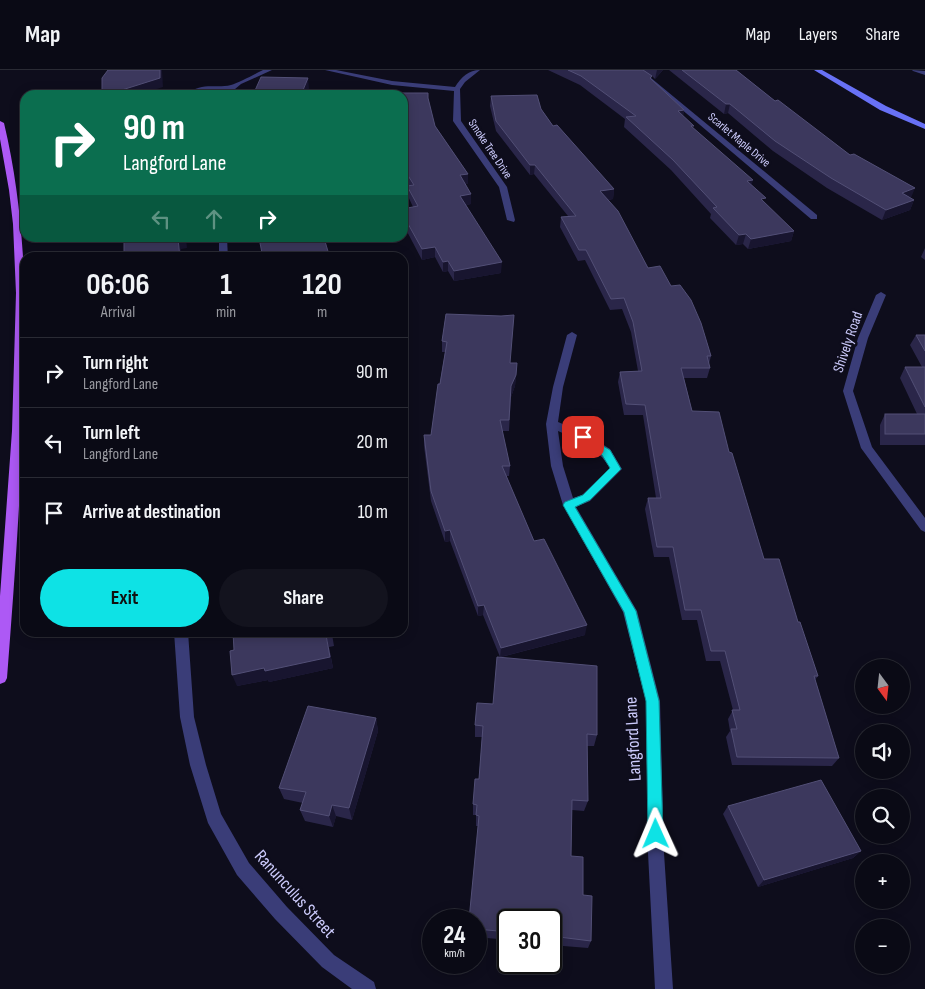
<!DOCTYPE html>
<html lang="en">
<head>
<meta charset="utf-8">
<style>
	:root { --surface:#0a0a15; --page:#13131e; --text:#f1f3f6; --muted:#999aa0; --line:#2a2b34; --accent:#0ee2e5 }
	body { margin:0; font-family:"Sofia Sans Condensed",sans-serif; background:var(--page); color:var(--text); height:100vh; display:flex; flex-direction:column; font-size:19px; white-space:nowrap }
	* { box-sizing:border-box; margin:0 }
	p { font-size:16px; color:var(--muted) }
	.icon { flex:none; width:28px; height:28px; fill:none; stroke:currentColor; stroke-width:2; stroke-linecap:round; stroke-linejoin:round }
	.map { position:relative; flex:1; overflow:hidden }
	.sheet { position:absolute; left:20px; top:182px; width:388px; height:385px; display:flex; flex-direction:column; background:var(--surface); border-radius:15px; box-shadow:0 2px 12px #0003,0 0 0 1px var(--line) }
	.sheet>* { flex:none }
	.top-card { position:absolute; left:20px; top:20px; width:388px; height:152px; border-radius:15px; box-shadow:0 2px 12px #0003,0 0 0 1px var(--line); background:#0b6e4f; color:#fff; overflow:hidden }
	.needle { width:32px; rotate:165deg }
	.fabs { position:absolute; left:855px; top:589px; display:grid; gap:10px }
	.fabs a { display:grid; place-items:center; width:55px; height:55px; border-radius:50%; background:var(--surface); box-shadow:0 2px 12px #0003,0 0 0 1px var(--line); font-size:25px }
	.speed { position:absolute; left:422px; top:839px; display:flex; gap:10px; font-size:25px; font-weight:700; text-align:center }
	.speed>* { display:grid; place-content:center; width:65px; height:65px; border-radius:50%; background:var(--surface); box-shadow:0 2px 12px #0003,0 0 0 1px var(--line); line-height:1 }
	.speed small { font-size:12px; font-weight:400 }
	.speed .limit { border:2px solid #111; border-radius:8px; background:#fff; color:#111 }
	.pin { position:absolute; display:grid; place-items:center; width:42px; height:42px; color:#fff; margin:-21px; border-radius:10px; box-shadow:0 2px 8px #0006 }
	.me { position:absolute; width:55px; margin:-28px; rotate:359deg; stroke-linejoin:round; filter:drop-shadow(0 0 4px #0008) }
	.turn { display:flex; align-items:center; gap:18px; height:105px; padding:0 20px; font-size:22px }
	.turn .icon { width:65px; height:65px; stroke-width:2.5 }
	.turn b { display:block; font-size:35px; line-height:42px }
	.lanes { display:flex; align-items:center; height:48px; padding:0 20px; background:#0003; justify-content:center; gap:25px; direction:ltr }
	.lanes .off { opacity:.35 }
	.eta { display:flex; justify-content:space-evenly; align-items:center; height:85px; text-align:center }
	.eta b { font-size:30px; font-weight:700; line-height:35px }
	.button { display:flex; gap:10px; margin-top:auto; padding:10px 20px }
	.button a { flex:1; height:58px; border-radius:30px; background:var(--accent); color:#111; font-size:20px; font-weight:700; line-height:58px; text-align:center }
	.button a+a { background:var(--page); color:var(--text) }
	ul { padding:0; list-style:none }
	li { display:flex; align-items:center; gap:15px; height:70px; padding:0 20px; border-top:1px solid var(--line) }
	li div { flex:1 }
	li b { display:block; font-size:19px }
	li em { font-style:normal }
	header { display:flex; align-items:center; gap:30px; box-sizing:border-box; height:70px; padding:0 25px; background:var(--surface); border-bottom:1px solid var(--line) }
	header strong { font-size:24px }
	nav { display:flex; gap:28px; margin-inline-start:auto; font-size:18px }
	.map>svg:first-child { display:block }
</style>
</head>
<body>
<header>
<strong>Map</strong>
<nav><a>Map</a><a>Layers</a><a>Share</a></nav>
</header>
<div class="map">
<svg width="925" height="919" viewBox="0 0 925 919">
	<rect width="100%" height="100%" fill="#0e0d1c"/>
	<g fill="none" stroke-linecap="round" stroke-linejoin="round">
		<g fill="#3a3d78" fill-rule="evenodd">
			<path d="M263 0H272L241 14 228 25H221L227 19C220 19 213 19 206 20 199 21 195 25 187 25 201 11 215 19 231 15 239 13 255 4 263 0Z"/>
			<path d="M325 0H336L392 11 455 17C461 7 469 0 480 0L465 12 460 19 461 51 507 117 515 150 514 152 507 150 499 117 453 51 454 21 392 15Z"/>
			<path d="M632 0H640L651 8 817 145V149H811L647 10Z"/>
			<path d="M912 0 925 1V5L913 1Z"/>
			<path d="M219 168H227L228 188H219Z"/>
			<path d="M881 222 886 225 868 268 853 321 872 377 925 448V462L921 460 861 378 843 321 858 268 876 225Z"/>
			<path d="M572 262 577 265 563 317 558 352 587 364 610 379 622 399 590 431 576 437 637 541 660 631 664 783 673 919H655L648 783 646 631 623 542 563 435 551 396 546 354 553 317 567 265ZM558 361C580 370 597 377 610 398L582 425 573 428 563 396Z"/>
			<path d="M174 562H188L194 647 206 695 221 744 249 793 287 837 334 885 374 912 376 919H352L322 897 275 849 237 805 208 753 190 695 180 647Z"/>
		</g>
		<path fill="#6871f6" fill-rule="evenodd" d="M814 0H822L886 36 925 54V59L880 40Z"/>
		<path fill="#ad59f5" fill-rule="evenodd" d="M0 51 4 53C29 158 27 266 22 373 19 452 13 530 7 608L5 612 0 614V526L12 361 16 223 13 154 9 120 0 69Z"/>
	</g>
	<g fill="#2a2649">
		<path d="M548 0H663L655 9 652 6 651 9 684 40 683 46 693 58 751 115 764 133 794 161 791 171 748 179 743 174 736 175 710 148 711 144 671 100 624 57 625 49 580 15Z"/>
		<path d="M669 0H736L775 31 850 85 914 130 910 140 882 150 827 118 773 81 728 43 724 44Z"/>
		<path d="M402 25 428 31 435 56 468 104V114H465L471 134 466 135 501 203 454 211 448 201 443 202 435 187 422 190 402 152V139L413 137 408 126 407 116H409L402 105Z"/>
		<path d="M491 26 541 39 553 56 614 119 613 129 608 130 648 198 711 286 709 294 710 298 707 308H684L692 341 729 382 764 489 798 552 818 606 815 610 839 688 832 696 732 695 726 667 730 661 728 649 733 640 720 591H706L697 550H682L669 487H654L645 439 648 428H656L643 345H624L618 312 620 302 638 301 631 262 622 239 610 240 585 190 578 191 560 157 561 147 568 146 534 104 530 105 496 61 490 36Z"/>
		<path d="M925 178V190L921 187Z"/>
		<path d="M446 244 510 293H517L515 316 511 327 509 361H502L510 396 509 406H506L534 471 585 565 501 587 597 665 594 676H587L588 731 584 741 572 740 571 786 583 825 591 871 588 878 551 875V850H509V870L476 867 478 756H476V745H473V734L479 709 482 667H475V655L493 634 500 587 483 545 478 546 450 471 445 472 431 431 424 376V365H431L445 282H442V271Z"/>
		<path d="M916 265H925V375H880V355L885 344H917L900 308 905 297H922L910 275Z"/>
		<path d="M233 562H335V563L332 564 334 576 329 577 333 598 269 612 268 610 237 616Z"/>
		<path d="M376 648 378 661 352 750 336 746 333 757 305 751 300 740 303 733 284 729 279 718Z"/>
		<path d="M728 736 861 781 853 788 758 817 723 744Z"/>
	</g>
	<g fill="#18152f">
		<path d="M160 0H162L163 17 138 25H106Z"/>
		<path d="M657 0H663L655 9Z"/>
		<path d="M308 8 309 19 307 25H301Z"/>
		<path d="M726 34H730L728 43 724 44Z"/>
		<path d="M684 40 682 50 678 41Z"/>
		<path d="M530 95H535L534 104 530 105Z"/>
		<path d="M468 104V114L460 115V105Z"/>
		<path d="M753 110 750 120 747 111Z"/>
		<path d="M915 118 911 128 902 123Z"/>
		<path d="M614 119 613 129 599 131 600 121Z"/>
		<path d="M471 124V134L460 136V126Z"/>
		<path d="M914 130 910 140 882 150 886 140Z"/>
		<path d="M794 161 791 171 748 179 751 169Z"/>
		<path d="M746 164 743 174 736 175 739 165Z"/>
		<path d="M178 168H188H186L187 178 181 179 182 188H180Z"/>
		<path d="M435 177V187L422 190V179Z"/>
		<path d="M448 191V201L443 202V192Z"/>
		<path d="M502 192 501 203 454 211V201Z"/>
		<path d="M516 305 515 316 511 327V316Z"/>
		<path d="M450 460V471L445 472V461Z"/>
		<path d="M484 535 483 545 478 546V536Z"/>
		<path d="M587 555 585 565 500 587 501 578Z"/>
		<path d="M326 565 333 598 269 612 268 610 237 616 232 605Z"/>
		<path d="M376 648 378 661 352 750 349 738Z"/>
		<path d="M332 735 336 746 333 757 329 746Z"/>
		<path d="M861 781 853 788 758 817 764 810Z"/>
	</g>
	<g fill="#3c385d" stroke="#524f76">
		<path d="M108 0H160V8L106 25H102V8Z"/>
		<path d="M568 0H643L652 6 650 8 684 40 678 41 694 56H691L753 110 747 111 766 128 761 129 794 161 751 169 746 164 739 165 713 138 717 137 673 90 626 47 636 46 581 6Z"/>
		<path d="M682 0H736L775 31 778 30 850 85 854 84 915 118 902 123 914 130 886 140 831 108 775 71 730 34H726Z"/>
		<path d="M261 7 308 8 301 25H253Z"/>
		<path d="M382 23H428V28L435 56 468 104 460 105 471 124 460 126 502 192 454 201 448 191 443 192 435 177 422 179 402 143V139L418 136 407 116 414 115 402 96V25H381Z"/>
		<path d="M537 25 541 39 553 56 557 55 614 119 600 121 618 141 648 198 660 196 671 216 680 215 691 230 701 253 711 286H707L710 298H681L692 341 719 342 729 382 732 383 764 489H779L798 552H800L818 606H814L839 688 737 687 731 659H737L732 640H740L725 581H711L701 540H685L673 477H657L648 428H661L645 335 626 334 620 302 642 301 633 252 624 228 611 229 586 180H579L561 147 576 146 535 95H530L496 51 491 26Z"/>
		<path d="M124 168H184H178L180 188H124Z"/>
		<path d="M259 168H324L330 188H263Z"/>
		<path d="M446 244 501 246 514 245 510 293H517L516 305 511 316 509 350H500L510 396H502L534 471 544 469 587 555 501 578 484 535 478 536 450 460 445 461 431 421 424 365H431L438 314H440L447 272 442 271Z"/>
		<path d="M916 265H925V281Z"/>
		<path d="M905 297H925V337Z"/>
		<rect x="885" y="344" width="40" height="20"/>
		<path d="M233 562H331V564L326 565 330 587 265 601 264 598 232 605 230 581 234 580Z"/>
		<path d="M497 587 597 596V665L587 664 588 731 572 730 571 786 583 787V825L592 826 591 871 551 866V850H509V862L476 859V850H469L479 746 476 745 477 735 473 734 475 709H479L483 656 475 655 477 633 493 634Z"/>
		<path d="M308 636 376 648 349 738 332 735 329 746 300 740 306 722 279 718Z"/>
		<path d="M821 710 861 781 764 810 728 736Z"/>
	</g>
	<path fill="#0ee2e5" stroke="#099395" d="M583 364 610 380 621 399 590 430 575 437 636 541 659 631 663 764 661 769 656 771 650 769 648 764 646 631 624 542 563 435 565 432 583 425 610 398 602 385 580 370 578 367Z"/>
	<g text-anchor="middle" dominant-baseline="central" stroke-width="5" stroke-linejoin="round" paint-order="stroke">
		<g font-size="12" fill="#cccbfc" stroke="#0e0d1c">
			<text transform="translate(739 70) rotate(40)">Scarlet Maple Drive</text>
			<text transform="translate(490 79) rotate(56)">Smoke Tree Drive</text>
		</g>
		<g font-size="15" fill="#cccbfc" stroke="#0e0d1c">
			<text transform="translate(848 272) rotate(-71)">Shively Road</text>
		</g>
		<g font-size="18" fill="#cccbfc" stroke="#0e0d1c">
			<text transform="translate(633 669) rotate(-93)">Langford Lane</text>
			<text transform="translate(295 824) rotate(48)">Ranunculus Street</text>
		</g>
	</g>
</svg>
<div class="fabs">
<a><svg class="needle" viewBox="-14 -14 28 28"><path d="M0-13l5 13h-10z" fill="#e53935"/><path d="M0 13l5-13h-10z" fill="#999aa0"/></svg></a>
<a><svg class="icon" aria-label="sound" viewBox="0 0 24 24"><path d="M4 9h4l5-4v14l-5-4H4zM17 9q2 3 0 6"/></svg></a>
<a><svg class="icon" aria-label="search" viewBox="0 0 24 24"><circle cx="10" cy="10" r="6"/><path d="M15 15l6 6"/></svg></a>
<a>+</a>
<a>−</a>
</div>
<div class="speed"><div>24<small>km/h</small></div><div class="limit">30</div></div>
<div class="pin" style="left:583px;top:367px;background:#d93025"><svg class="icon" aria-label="arrive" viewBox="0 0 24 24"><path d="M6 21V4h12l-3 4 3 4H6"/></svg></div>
<svg class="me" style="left:656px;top:764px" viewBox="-20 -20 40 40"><path d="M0-17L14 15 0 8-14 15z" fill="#0ee2e5" stroke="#fff" stroke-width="4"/></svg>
<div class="top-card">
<div class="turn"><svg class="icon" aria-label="right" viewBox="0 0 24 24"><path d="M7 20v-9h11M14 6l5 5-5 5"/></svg><div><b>90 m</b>Langford Lane</div></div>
<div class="lanes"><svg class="icon off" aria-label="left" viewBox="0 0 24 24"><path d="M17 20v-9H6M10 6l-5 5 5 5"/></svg><svg class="icon off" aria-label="ahead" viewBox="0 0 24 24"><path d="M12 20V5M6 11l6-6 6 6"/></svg><svg class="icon" aria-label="right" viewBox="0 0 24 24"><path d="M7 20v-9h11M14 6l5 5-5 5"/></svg></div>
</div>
<section class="sheet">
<div class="eta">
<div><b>06:06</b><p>Arrival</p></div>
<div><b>1</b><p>min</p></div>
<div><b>120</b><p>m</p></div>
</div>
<ul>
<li><svg class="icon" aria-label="right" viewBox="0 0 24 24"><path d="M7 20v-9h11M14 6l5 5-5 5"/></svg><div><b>Turn right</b><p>Langford Lane</p></div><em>90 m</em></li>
<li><svg class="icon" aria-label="left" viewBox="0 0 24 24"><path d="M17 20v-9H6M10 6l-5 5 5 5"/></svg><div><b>Turn left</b><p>Langford Lane</p></div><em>20 m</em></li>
<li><svg class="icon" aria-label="arrive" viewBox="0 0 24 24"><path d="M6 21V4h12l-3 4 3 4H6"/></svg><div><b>Arrive at destination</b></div><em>10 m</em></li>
</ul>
<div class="button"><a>Exit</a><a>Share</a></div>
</section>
</div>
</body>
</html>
